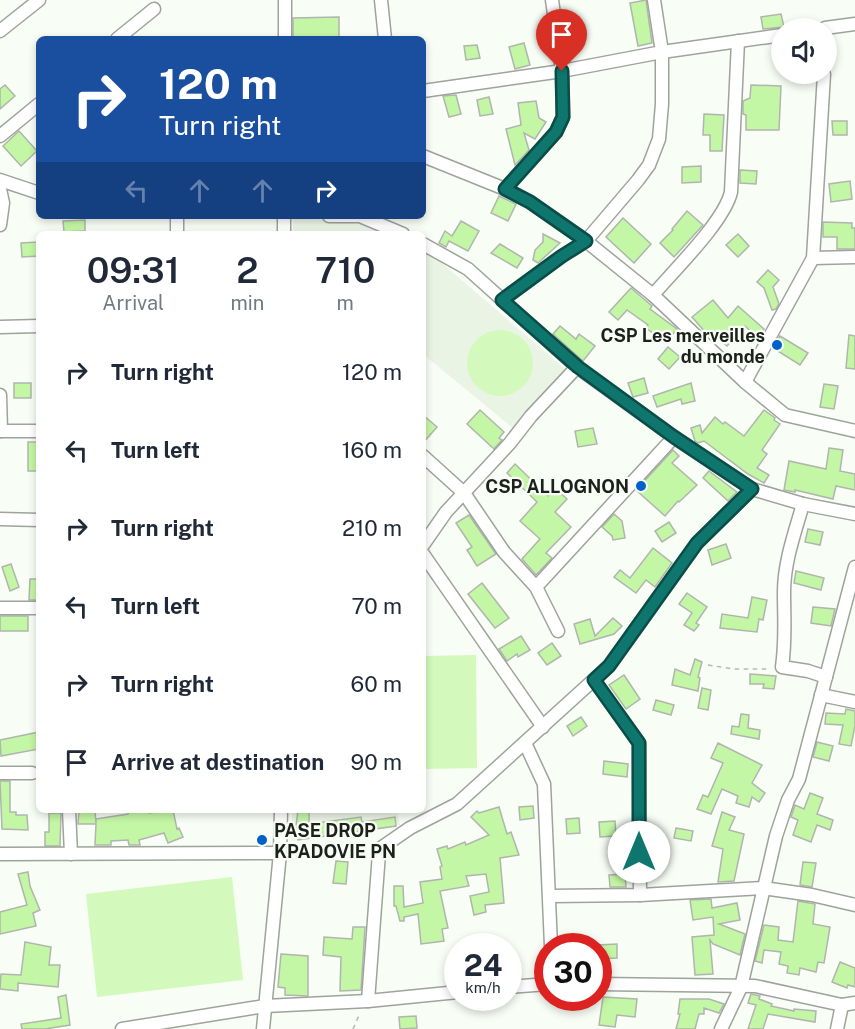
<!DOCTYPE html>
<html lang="en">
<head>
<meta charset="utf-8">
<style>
	:root { --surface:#fff; --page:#f2f2f3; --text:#1f2937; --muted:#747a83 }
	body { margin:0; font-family:"Public Sans",sans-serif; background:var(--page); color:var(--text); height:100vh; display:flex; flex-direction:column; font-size:22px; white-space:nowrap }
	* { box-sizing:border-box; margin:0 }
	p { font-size:20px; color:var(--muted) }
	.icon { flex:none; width:33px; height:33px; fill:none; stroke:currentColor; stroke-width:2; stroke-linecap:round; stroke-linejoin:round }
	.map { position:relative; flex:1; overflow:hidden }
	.drawer { position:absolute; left:36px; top:231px; width:390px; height:582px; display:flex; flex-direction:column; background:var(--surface); border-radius:9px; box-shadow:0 3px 9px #0003 }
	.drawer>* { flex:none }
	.top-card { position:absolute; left:36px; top:36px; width:390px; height:183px; border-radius:9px; box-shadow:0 3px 9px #0003; background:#1a4fa0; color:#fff; overflow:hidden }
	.buttons { position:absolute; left:771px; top:18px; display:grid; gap:12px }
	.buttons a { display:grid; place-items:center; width:66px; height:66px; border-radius:50%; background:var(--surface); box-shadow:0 3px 9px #0003; font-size:30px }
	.speed { position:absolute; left:444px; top:933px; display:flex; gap:12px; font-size:30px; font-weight:700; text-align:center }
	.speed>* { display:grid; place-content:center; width:78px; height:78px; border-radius:50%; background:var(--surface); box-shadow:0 3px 9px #0003; line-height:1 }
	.speed small { font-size:15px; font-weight:400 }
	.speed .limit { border:9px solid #d22; background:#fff; color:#111 }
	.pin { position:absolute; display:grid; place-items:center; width:51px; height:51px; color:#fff; margin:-62px -26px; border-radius:50% 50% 50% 0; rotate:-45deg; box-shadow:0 0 6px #0007 }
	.pin .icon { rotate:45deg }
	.me { position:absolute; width:66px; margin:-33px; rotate:0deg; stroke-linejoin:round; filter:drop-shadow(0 0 4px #0008) }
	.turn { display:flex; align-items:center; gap:21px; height:126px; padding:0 24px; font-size:27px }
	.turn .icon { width:78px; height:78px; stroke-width:2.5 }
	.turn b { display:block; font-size:42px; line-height:51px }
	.lanes { display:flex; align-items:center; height:57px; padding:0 24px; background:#0003; justify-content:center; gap:30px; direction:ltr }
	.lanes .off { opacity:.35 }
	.eta { display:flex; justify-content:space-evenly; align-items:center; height:102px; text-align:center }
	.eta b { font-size:36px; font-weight:600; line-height:42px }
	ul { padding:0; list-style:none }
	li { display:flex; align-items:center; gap:18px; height:78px; padding:0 24px }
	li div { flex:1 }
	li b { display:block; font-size:22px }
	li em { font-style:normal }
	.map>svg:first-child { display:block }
</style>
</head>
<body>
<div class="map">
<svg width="855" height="1029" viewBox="0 0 855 1029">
	<rect width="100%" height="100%" fill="#f8fdf5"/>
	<g fill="#eaf4e5">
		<path d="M293 217 360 223 384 234H293Z"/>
		<path d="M423 252 436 258 565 369 514 429 423 354Z"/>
		<path d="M292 810H397L400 825 292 841Z"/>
	</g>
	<g fill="#d3f9bc">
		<circle cx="500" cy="363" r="33"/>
		<path d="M476 655 477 768 423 769V656Z"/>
		<path d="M232 877 243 980 97 997 86 894Z"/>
	</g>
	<g fill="#c4f7a5" stroke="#b0b5ae" stroke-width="1.5">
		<path d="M646 0 652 43 638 46 630 3Z"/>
		<path d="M781 14 784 27 763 29 761 17Z"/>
		<path d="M339 17V39H293V18Z"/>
		<path d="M524 43 530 65 515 69 509 47Z"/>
		<path d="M477 45 480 58 466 60 464 46Z"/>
		<path d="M5 85 15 96 0 109V89Z"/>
		<path d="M751 85 781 86 779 130H746V115L743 114V101L750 98Z"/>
		<path d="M456 95 461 114 449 117 443 96Z"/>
		<path d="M489 97 493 114 480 116 477 100Z"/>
		<path d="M536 101 539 118 546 122 535 139 524 133 529 150 515 165 506 129 521 125 518 103Z"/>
		<path d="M704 114 724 115 722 151H710V135H703Z"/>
		<path d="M832 121H847V135H833Z"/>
		<path d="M19 131 37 151 21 166 3 146Z"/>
		<path d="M701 166V182L682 183V167Z"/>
		<path d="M740 170 757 171 756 184 740 183Z"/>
		<path d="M850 181 852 199 831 202 829 184Z"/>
		<path d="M499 196 516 204 508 221 491 213Z"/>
		<path d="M687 211 703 225 674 257 660 243 673 230 672 229Z"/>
		<path d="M623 218 651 244 634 263 606 237Z"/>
		<path d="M85 220V231L64 232 63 221Z"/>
		<path d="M461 221 479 231 468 251 449 241 446 247 439 243 445 231 452 236Z"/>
		<path d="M823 222 852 223V228H855V249H837V237H823Z"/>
		<path d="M543 234 560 243 538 263 533 260 535 250 543 242Z"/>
		<path d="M738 234 749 246 738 257 726 245Z"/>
		<path d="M39 242V256L22 257 21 243Z"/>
		<path d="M500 244 523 258 517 268 491 253Z"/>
		<path d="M768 270 779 280 773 287 779 304 776 309 772 310 764 288 757 282Z"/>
		<path d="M631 288 652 306 650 309 677 329 666 343 646 328 648 325 627 310 618 320 609 312Z"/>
		<path d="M713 300 728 318 738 306 764 329 759 339 745 326 727 346 709 331 706 333 692 317Z"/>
		<path d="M560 326 576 339 579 334 595 346 583 361 553 334Z"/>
		<path d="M849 335 855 336V369L846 368Z"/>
		<path d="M780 336 808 353 800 365 773 348Z"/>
		<path d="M668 347 680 357 669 369 658 359Z"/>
		<path d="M644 378 648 393 633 397 628 383Z"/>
		<rect x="14" y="383" width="17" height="15"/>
		<path d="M691 383 695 401 682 404 681 399 657 407 653 396Z"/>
		<path d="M824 384 838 386 834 409 820 407Z"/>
		<path d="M480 410 504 432 499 438 502 440 494 449 467 424Z"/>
		<path d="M764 410 775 418 774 420 780 424 762 450 767 454 757 468 769 475 764 483 748 474 704 441 698 443 695 441 691 428 700 425 702 433 715 417 723 424 725 422 744 436Z"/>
		<path d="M423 415 437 427 423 443Z"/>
		<path d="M593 428 597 444 578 447 575 431Z"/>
		<rect x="28" y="442" width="11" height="29"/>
		<path d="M829 448 843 450 840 471 855 474V490L836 486 833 499 795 490V492L784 490 789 461 826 469Z"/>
		<path d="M673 450 679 456 672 463 697 485 679 502 678 501 665 516 636 490Z"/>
		<path d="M515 464 548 496 555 488 567 499 555 512 571 527 546 553 552 558 536 575 522 559 540 539 520 521 537 502 507 473Z"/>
		<path d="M709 471 737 492 728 501 703 478Z"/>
		<path d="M614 514 622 521 625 538 613 540 612 536 602 527Z"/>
		<path d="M469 515 496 554 477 566 467 550 472 547 456 523Z"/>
		<path d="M669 522 676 533 662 542 655 531Z"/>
		<path d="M808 529 823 532 820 545 805 542Z"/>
		<path d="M726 544 731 558 712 565 708 550Z"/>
		<path d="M653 548 672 563 655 587 646 580 636 593 614 577 620 570 630 578Z"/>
		<path d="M11 564 19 587 10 591 2 567Z"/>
		<path d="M796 571 824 578 821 590 794 583Z"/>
		<path d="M30 579H39V600H29Z"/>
		<path d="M482 583 509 618 495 628 468 594Z"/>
		<path d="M687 593 707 607 696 623 699 625 694 631 684 625 692 613 679 604Z"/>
		<path d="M752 597 767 600 763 620 759 619 757 632 720 628 722 614 748 618Z"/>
		<path d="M813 607 835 609 831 626 811 623Z"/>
		<rect x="0" y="616" width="28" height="15"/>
		<path d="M613 618 622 626 614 634 580 644 574 624 590 619 595 636Z"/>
		<path d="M521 636 530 650 518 657 517 654 507 661 499 649Z"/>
		<path d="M552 643 561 656 547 665 538 653Z"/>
		<path d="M695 659 702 662 698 677 700 678 698 691 672 685 675 669 690 675Z"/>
		<path d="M750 674 776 676 774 689 763 688 764 684H750Z"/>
		<path d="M624 675 640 699 626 709 609 685Z"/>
		<path d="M702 688 711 690 708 710 698 708Z"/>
		<path d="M656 700 674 705 671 715 653 710Z"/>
		<path d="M846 709 855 711V726L851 746 839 744 843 725 825 724 826 713 845 714Z"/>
		<path d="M741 714 749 715 748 728 760 730 759 739 731 734 732 726 739 727Z"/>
		<path d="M581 717 587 726 573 736 567 726Z"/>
		<path d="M39 732V749L1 756 0 740Z"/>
		<path d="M817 742 833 746 829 761 813 757Z"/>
		<path d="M718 743 762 765 752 783 765 793 759 802 752 797 749 807 736 803 738 796 722 789 711 814 697 809 703 795 708 797 723 763 711 758Z"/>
		<path d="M604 761 628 764 627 777 603 774Z"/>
		<path d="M0 781H10V812H16V815H27L28 830 2 829Z"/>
		<path d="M810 793 823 798 817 814 833 820 830 830 817 825 811 842 793 835 798 820 791 817 795 805 804 809Z"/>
		<path d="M533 806 534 818 520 820 519 807Z"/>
		<path d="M499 807 507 834 511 832 519 855 500 858 504 903 485 905 486 912 474 915 470 896 489 892 486 874 466 876 469 886 440 891 448 928 442 929 444 941 421 944 418 914 404 917V921H400L396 906H394V886H403L404 907 423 903 420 882 442 879 440 867 442 866 437 849 447 846 448 849 465 842 466 845 489 835 471 817 477 811 479 813Z"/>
		<path d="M79 810H95L96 823V819L128 814V812L140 810H149V813L173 810 177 829 179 828 183 837 168 843 164 833 139 840 140 845H129L128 840 111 841V845H95L96 824H78Z"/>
		<path d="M298 810H309V824L361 817 362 822 395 817 396 826 298 840 296 826Z"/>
		<path d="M722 812 735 817 729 830 744 834 734 881 718 882 723 849 712 846Z"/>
		<path d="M49 813H61L60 846H45V832H49Z"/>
		<path d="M579 818 580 833 567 834 566 819Z"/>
		<path d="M615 821 616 836 600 837 599 822Z"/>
		<path d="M676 828 693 831 691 841 674 838Z"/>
		<path d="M336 861 348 862 346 884 333 883Z"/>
		<path d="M803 862 816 863 812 887 800 885Z"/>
		<path d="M28 872 30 886 40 910 33 913 36 926 0 934V912L27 905 18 874Z"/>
		<path d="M625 874 626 887H610L609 875Z"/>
		<path d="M711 899 712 908 737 903 740 920 719 924 745 934 740 955 713 944 710 940 713 974 695 975 692 937 714 935 713 917 693 920 690 900Z"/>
		<path d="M798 901 815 904 813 924 830 927 824 963 818 962 816 972 800 968 799 975 787 973 788 966 779 964 781 952 764 950 762 963 755 961 764 925 779 927 778 940 793 942Z"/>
		<path d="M353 927H365L361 990 340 991 341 957 323 955 324 937 352 939Z"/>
		<path d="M25 942 51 947 49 965H60L58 987 18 983V991L0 989 1 974 21 975Z"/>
		<path d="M617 944V958L598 959V945Z"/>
		<path d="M281 954 308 956V996L285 995V988L278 987Z"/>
		<path d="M840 962 855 968V987L848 985 847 988 832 982Z"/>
		<path d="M751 994 760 996 759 999 772 1004 771 1006 794 1011V1009L816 1011 815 1022 768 1014 763 1029H748L756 1005 748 1003Z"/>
		<path d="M66 995 70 1025 45 1029H22L21 1024 61 1018 58 997Z"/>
		<path d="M603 997 637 999 635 1017 617 1015 615 1027 599 1025Z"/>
		<path d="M680 999H709L724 1004 719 1013 704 1008V1014H699L695 1029H676L680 1014H678Z"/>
		<path d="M416 1016 417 1028 400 1029 399 1017Z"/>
	</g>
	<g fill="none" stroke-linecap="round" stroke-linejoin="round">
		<g stroke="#9ea39c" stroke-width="15">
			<g id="minor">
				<path d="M381 0 385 39"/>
				<path d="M825 28 855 24"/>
				<path d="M0 31 39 0"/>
				<path d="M117 39 154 9"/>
				<path d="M285 39V0"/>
				<path d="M423 91 562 71 662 52 782 35"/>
				<path d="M0 136 39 104"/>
				<path d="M423 156 505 189 530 202 586 241 653 295 745 382 785 415 855 431"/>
				<path d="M0 180 39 193"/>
				<path d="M0 189 3 203 0 225"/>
				<path d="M505 189 556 132 563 117 562 71 552 0"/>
				<path d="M177 216V234"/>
				<path d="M329 216H360L403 234"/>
				<path d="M284 234V216"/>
				<path d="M423 244 468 269 577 367 674 437 752 489 803 504 855 514"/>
				<path d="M813 258 855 257"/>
				<path d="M653 295C674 270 724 222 731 192L738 41"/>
				<path d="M502 300 562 256 586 241 638 180 649 165 659 139 662 104V52L654 0"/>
				<path d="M0 327 39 326"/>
				<path d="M745 382 813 258 824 74"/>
				<path d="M0 395 1 431"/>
				<path d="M0 431H39"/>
				<path d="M423 456 464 493 504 552 536 587 558 631"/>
				<path d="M803 504C795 532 784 562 784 592 784 619 786 639 782 667L808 671 826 677"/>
				<path d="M0 519 39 520"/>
				<path d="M423 545 446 512 510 443 531 416 577 367"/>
				<path d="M423 554 543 727"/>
				<path d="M536 587 674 437"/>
				<path d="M0 608H39"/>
				<path d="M594 680 639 743 640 895"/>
				<path d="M821 695 855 702"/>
				<path d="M525 743 544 784 551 946"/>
				<path d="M0 773H32"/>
				<path d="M69 810 71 854"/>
				<path d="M0 854 280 853"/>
				<path d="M550 896 640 895 763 888 812 895 855 905"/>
				<path d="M598 984 755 986 842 1005 855 1003"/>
				<path d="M508 987 548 984"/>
				<path d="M368 1001 379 853 381 848 410 828 457 804 609 666 697 543 752 489"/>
				<path d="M122 1029 265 1006 368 1001 458 992"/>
				<path d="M263 1029 280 853 281 810"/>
				<path d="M721 1029 741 987 776 836 788 800 799 779 855 567"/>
				<path d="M837 1029 842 1005"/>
			</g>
		</g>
		<g stroke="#b6bab4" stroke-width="1.5" stroke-dasharray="4.5 4.5" stroke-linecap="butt">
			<path d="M708 665 734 669H770"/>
			<path d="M353 1029 360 1013"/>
		</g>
		<use href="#minor" stroke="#fff" stroke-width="12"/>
	</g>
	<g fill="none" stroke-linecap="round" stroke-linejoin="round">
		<g stroke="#0a4d48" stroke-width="15">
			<path id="route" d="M562 71 563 117 556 132 505 189 530 202 586 241 562 256 502 300 578 367 674 437 752 489 697 543 609 666 594 680 639 743V852"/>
		</g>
		<use href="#route" stroke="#0f766e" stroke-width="10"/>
	</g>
	<g fill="#0061c9" stroke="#f8fdf5" stroke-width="2">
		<circle cx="777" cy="345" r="6"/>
		<circle cx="641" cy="486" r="6"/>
		<circle cx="262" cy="840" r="6"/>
	</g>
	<g text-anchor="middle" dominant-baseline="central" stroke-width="4.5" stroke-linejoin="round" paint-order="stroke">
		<g font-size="18" font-weight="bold" fill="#1e201d" stroke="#f8fdf5" text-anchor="end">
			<text x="765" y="335">CSP Les merveilles<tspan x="765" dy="21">du monde</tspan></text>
			<text x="629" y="486">CSP ALLOGNON</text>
			<text x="274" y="830" text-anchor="start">PASE DROP<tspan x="274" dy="21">KPADOVIE PN</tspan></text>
		</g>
	</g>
</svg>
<div class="buttons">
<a><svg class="icon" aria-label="sound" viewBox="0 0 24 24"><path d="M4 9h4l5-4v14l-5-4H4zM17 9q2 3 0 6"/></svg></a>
</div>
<div class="speed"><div>24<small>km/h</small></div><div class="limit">30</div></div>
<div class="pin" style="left:562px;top:71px;background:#d93025"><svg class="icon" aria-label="arrive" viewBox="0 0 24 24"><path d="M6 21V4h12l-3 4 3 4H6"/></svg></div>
<svg class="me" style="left:639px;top:852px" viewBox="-20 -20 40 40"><circle r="19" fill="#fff"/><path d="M0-13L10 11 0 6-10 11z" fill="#0f766e"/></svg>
<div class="top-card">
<div class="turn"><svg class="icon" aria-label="right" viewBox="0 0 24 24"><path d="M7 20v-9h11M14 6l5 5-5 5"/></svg><div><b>120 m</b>Turn right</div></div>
<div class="lanes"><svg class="icon off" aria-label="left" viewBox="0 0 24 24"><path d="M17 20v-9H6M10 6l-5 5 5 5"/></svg><svg class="icon off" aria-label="ahead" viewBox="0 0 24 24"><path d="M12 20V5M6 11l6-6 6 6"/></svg><svg class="icon off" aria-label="ahead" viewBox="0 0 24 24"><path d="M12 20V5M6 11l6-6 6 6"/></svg><svg class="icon" aria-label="right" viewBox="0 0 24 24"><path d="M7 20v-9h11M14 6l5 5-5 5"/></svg></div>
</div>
<section class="drawer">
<div class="eta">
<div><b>09:31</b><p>Arrival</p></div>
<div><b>2</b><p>min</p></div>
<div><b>710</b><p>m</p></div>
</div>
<ul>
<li><svg class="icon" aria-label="right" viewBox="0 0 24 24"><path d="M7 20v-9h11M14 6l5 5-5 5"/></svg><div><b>Turn right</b></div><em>120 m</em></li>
<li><svg class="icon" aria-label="left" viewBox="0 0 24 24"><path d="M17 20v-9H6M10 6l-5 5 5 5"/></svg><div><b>Turn left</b></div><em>160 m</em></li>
<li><svg class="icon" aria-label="right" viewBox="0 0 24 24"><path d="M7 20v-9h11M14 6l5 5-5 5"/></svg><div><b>Turn right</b></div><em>210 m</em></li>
<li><svg class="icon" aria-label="left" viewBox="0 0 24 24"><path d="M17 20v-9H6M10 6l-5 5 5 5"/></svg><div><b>Turn left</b></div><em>70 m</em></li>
<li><svg class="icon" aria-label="right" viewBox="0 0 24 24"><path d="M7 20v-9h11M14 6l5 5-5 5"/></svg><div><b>Turn right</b></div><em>60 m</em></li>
<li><svg class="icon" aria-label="arrive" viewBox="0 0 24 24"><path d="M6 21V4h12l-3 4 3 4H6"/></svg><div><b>Arrive at destination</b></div><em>90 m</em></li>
</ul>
</section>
</div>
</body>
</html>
